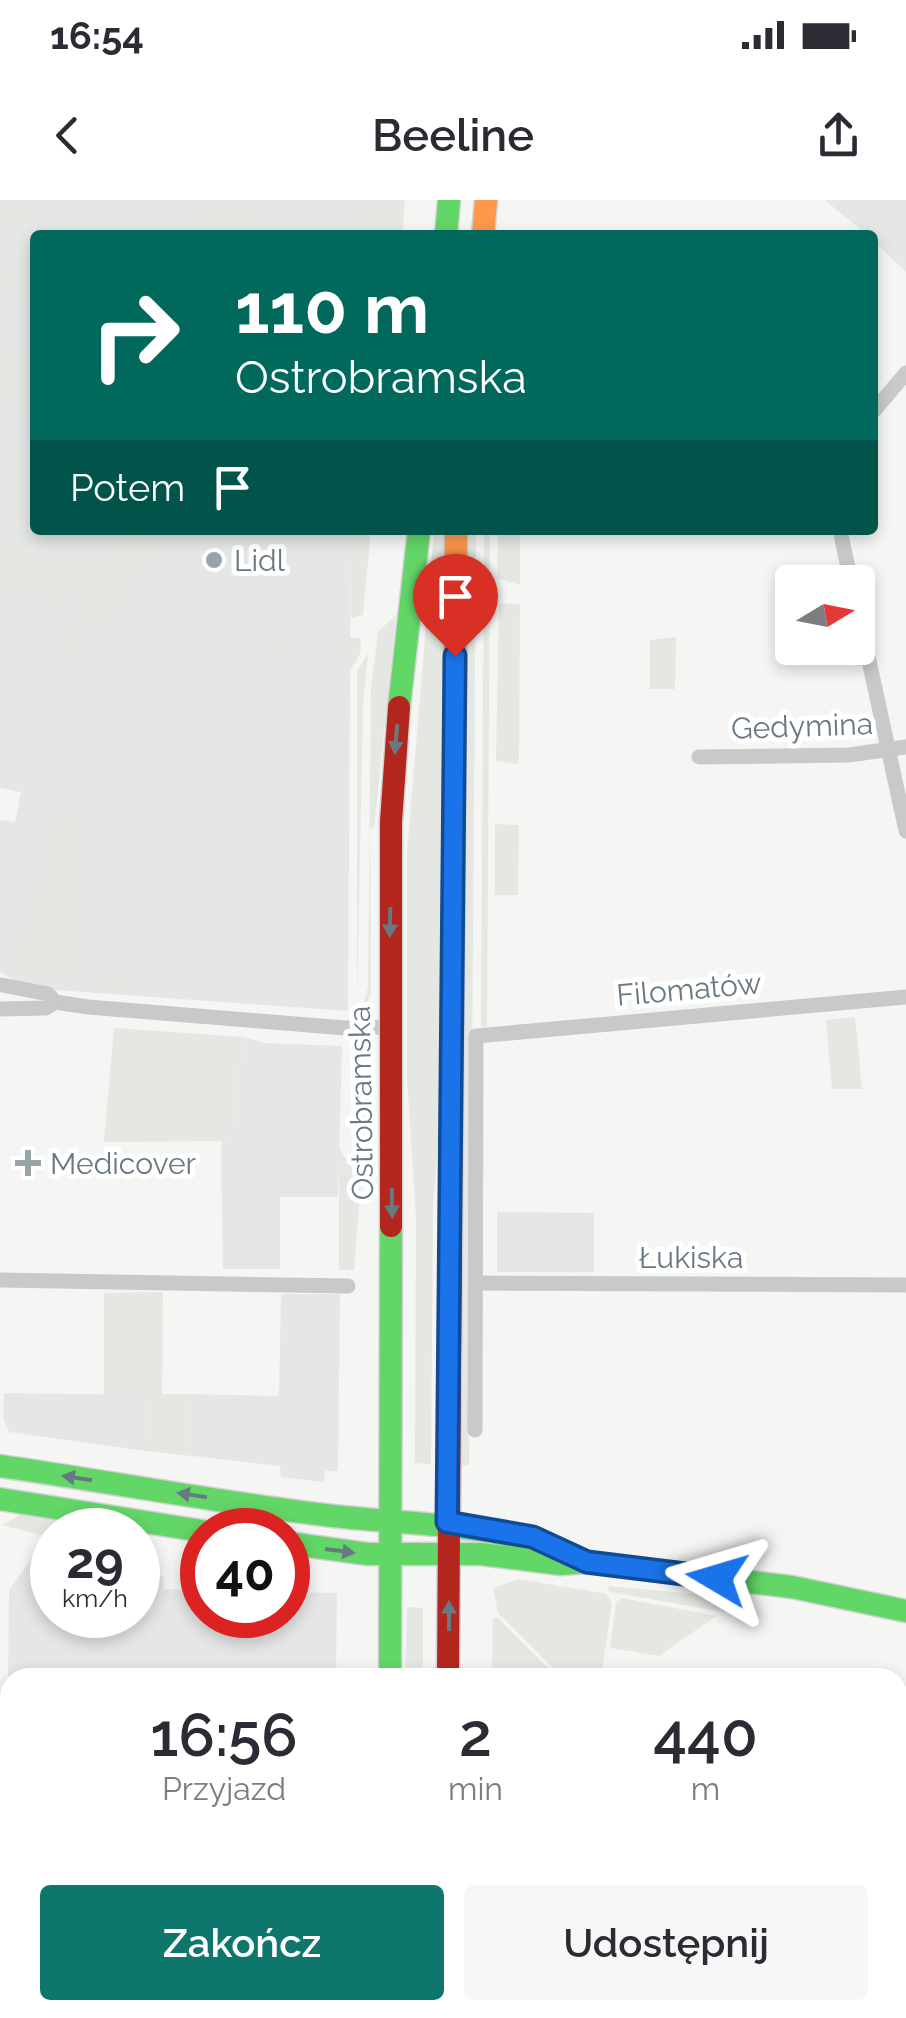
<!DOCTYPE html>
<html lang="pl">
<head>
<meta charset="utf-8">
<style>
	:root { --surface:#fff; --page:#f7f7f7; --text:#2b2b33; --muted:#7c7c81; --accent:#0f766e }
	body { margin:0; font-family:Raleway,sans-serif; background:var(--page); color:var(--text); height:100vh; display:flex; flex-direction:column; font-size:38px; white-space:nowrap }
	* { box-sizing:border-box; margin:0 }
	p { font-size:32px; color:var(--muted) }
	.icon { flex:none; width:55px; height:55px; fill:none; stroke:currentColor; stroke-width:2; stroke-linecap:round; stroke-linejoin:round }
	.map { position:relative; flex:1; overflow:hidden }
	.details { position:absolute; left:0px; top:1468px; width:908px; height:352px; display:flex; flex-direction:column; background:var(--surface); border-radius:30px 30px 0 0; box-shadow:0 5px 15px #0003 }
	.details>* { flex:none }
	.guide { position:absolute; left:30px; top:30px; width:848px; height:305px; border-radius:10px; box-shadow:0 5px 15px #0003; background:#00695c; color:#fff; overflow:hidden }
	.needle { width:65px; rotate:80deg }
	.buttons { position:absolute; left:775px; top:365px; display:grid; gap:20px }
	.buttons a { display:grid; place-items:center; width:100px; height:100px; border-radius:10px; background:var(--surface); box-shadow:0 5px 15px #0003; font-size:50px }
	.speed { position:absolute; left:30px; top:1308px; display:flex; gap:20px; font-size:50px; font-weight:700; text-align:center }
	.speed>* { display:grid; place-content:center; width:130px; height:130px; border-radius:50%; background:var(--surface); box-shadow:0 5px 15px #0003; line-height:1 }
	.speed small { font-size:25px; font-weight:400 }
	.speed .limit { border:15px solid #d22; background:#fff; color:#111 }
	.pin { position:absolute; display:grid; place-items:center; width:85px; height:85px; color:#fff; margin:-102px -42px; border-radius:50% 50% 50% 0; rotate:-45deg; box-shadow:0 0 10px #0007 }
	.pin .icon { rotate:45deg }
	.me { position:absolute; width:110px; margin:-55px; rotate:277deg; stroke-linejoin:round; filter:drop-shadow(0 0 8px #0008) }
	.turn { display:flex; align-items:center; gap:35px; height:210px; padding:0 40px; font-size:45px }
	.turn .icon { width:130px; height:130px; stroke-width:2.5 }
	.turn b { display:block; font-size:70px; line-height:85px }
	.then { display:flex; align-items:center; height:95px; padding:0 40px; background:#0003; gap:20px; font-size:38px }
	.eta { display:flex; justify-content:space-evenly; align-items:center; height:170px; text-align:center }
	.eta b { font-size:60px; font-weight:600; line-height:70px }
	.cta { display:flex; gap:20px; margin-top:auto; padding:20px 40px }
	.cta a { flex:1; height:115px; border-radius:10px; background:var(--accent); color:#fff; font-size:40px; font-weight:600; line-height:115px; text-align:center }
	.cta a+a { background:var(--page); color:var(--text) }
	.status { display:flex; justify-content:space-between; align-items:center; height:70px; padding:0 50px; background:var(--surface); direction:ltr }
	.status svg { height:28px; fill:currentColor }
	header { display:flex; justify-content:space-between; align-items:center; height:130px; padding:0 40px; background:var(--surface); font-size:45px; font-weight:600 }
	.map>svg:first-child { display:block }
</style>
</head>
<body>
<div class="status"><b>16:54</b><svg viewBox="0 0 49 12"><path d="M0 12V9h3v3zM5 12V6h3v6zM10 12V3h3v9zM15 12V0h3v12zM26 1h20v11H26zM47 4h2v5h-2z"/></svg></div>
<header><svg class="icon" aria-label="back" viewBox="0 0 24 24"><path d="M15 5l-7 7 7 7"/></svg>Beeline<svg class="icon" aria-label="share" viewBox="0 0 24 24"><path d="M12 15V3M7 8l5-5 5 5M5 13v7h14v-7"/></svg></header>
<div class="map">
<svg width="906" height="1818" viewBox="0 0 906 1818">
	<rect width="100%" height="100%" fill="#f5f5f4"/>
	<g fill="#e5e7e7">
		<path d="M0 0H374L371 35H35V330H351L348 811 28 788 0 772V620L15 622 21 592 0 588Z"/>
		<path d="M825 0H906V72L873 40 872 35H867Z"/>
		<path d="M243 837 265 843 342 846 338 997H280V1069H223L221 950 222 940 231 941Z"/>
		<path d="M497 1012 594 1013V1072H497Z"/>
		<path d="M281 1094H340L338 1271H325L324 1282 281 1277 280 1266 192 1256 191 1194 279 1196Z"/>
		<path d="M4 1193 147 1195 146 1251 9 1232 3 1218Z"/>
		<path d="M36 1352 52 1355V1415H138V1371L163 1376 164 1389 202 1390V1415H288V1392L337 1393 336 1477 10 1478V1657H6L9 1390Z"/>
	</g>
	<g fill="#e4e7e2">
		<path d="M0 0H41L28 35 0 28Z"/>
		<path d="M158 0H263L261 29 255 35H189L196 10Z"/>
		<path d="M359 0H405L402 35H357Z"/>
		<path d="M14 50 35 57V104L0 93Z"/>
		<path d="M0 143 35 154V213L0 202Z"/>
		<path d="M0 323 112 359 122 330H157L155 363 145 364 134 391 128 388 121 403 131 411 85 431 69 459 64 458 27 574 24 570 88 369 78 356 0 330Z"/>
		<path d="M351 330H371L363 415 351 418Z"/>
		<path d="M434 330H444L442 889 433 1009 431 1264 415 1263 416 1017 407 877V652Z"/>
		<path d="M467 330H476L469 1265H462Z"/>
		<path d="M484 330H490L487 826 481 827Z"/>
		<path d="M498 330H520V385L497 378Z"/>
		<path d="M0 339 79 368 69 409 0 388Z"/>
		<path d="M499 403 520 404 519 564 496 561Z"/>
		<path d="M396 415 374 628 370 629 371 794 363 809 368 787 371 490 378 432Z"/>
		<path d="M676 437 675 489H650V440Z"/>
		<path d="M275 438H361L360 454 350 471 344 461 333 457V443L281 442 280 456H269L265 445Z"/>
		<path d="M368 454 363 502 357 804V471Z"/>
		<path d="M62 609 75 610 77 632 75 772H133L126 787 38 780 17 773 15 750 44 659 50 620Z"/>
		<path d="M495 624 519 625 518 695H495Z"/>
		<path d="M855 817 862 889H832L826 820Z"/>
		<path d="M114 828 243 837 231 941 104 942Z"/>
		<path d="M360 843 370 857V959L355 928Z"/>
		<path d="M339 948 361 982 354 1070H339Z"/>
		<path d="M163 1092 162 1194H191L192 1256 146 1251 147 1195H104V1093Z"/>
		<path d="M22 1314 30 1315 102 1330H52V1338L2 1325Z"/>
		<path d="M519 1379 606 1394 612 1403 601 1477H562L498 1413 493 1388Z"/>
		<path d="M608 1386 739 1398 736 1414 609 1392Z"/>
		<path d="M622 1398 716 1416 659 1456 610 1448 616 1402Z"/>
		<path d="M407 1407 423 1408V1477H405Z"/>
		<path d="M493 1418H498L557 1477H492Z"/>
		<rect x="0" y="1684" width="10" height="120"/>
	</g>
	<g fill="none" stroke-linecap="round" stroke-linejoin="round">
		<g stroke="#d1d2d2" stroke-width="25">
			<g id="fast">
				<path d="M446 35 449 0"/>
				<path d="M399 507 419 330"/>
				<path d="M0 1266C111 1282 222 1303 333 1316 421 1326 505 1322 587 1362"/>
				<path d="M0 1299 202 1331"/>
				<path d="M288 1343 367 1354H481L561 1364 587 1362 792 1387 906 1411"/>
				<path d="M390 1478 391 1026"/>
				<path d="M385 1810V1818"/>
			</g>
		</g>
		<g stroke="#d1d2d2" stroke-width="25">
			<g id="slow">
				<path d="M483 35 486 0"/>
				<path d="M451 1023 456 330"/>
				<path d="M448 1810V1818"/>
			</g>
		</g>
		<g stroke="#d1d2d2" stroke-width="25">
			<g id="jam">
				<path d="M391 1026V622L399 507"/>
				<path d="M448 1478 451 1023"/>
			</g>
		</g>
		<g stroke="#c8caca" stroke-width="15">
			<path d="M872 213 906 173"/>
			<path d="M840 330 851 382"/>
			<path d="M858 410 906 631"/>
			<path d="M699 557 849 555 906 547"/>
			<path d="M2 785 48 794 55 802 88 807 345 828 389 827"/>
			<path d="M0 809 46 808 55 802"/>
			<path d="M0 1080 348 1086"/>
			<path d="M476 1083 906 1085"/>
			<path d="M475 1230 476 836 906 797"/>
			<path d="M898 1747 906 1749"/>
			<path d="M608 1818 617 1810"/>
			<path d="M684 1818V1810"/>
		</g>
		<use href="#fast" stroke="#63d668" stroke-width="22"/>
		<use href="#slow" stroke="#ff974d" stroke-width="22"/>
		<use href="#jam" stroke="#b3261e" stroke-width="22"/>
	</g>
	<defs><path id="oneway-solid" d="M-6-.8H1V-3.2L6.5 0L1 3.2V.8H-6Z" transform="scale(2.5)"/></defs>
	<g fill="#687981">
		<use href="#oneway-solid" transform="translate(396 539) rotate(95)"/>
		<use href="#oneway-solid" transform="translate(390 722) rotate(91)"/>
		<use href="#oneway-solid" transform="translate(392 1003) rotate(89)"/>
		<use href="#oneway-solid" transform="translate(77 1278) rotate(-171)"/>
		<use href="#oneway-solid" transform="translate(192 1295) rotate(-171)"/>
		<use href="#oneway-solid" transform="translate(340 1351) rotate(8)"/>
		<use href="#oneway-solid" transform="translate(449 1416) rotate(-90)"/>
	</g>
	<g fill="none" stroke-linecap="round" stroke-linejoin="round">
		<g stroke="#114b97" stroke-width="25">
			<path id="route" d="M455 456 447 1322 533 1337 587 1362 717 1378"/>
		</g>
		<use href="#route" stroke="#1a73e8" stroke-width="18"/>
	</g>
	<g fill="#99a4a9" stroke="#fff" stroke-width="4">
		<circle cx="214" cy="360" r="10"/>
		<path d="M23 948h10v10h10v10h-10v10h-10v-10h-10v-10h10z"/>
	</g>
	<g text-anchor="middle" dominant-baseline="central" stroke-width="10" stroke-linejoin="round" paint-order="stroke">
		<g font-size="30" fill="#687981" stroke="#fff" text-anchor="start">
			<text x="234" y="360">Lidl</text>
			<text x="50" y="963">Medicover</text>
		</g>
		<g font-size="30" fill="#687981" stroke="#fff">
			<text transform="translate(802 526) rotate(-2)">Gedymina</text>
			<text transform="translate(689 789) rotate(-5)">Filomatów</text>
			<text transform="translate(361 903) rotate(-91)">Ostrobramska</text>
			<text x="691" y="1057">Łukiska</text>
		</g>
	</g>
</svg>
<div class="buttons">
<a><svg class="needle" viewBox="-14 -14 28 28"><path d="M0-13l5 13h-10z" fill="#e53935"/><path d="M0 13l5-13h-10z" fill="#7c7c81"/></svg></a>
</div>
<div class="speed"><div>29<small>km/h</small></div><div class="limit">40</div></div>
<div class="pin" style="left:455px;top:456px;background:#d93025"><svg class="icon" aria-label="arrive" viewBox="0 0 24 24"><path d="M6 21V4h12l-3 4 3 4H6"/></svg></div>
<svg class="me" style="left:717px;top:1378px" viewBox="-20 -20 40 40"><path d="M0-17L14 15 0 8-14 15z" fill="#1a73e8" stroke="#fff" stroke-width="4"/></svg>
<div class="guide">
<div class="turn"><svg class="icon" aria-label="right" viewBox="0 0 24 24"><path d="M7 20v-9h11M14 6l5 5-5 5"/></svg><div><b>110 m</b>Ostrobramska</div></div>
<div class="then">Potem<svg class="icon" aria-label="arrive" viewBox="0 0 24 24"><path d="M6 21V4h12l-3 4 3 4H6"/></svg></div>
</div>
<section class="details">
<div class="eta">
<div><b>16:56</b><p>Przyjazd</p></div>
<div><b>2</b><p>min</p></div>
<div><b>440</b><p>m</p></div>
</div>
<div class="cta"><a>Zakończ</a><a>Udostępnij</a></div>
</section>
</div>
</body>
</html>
